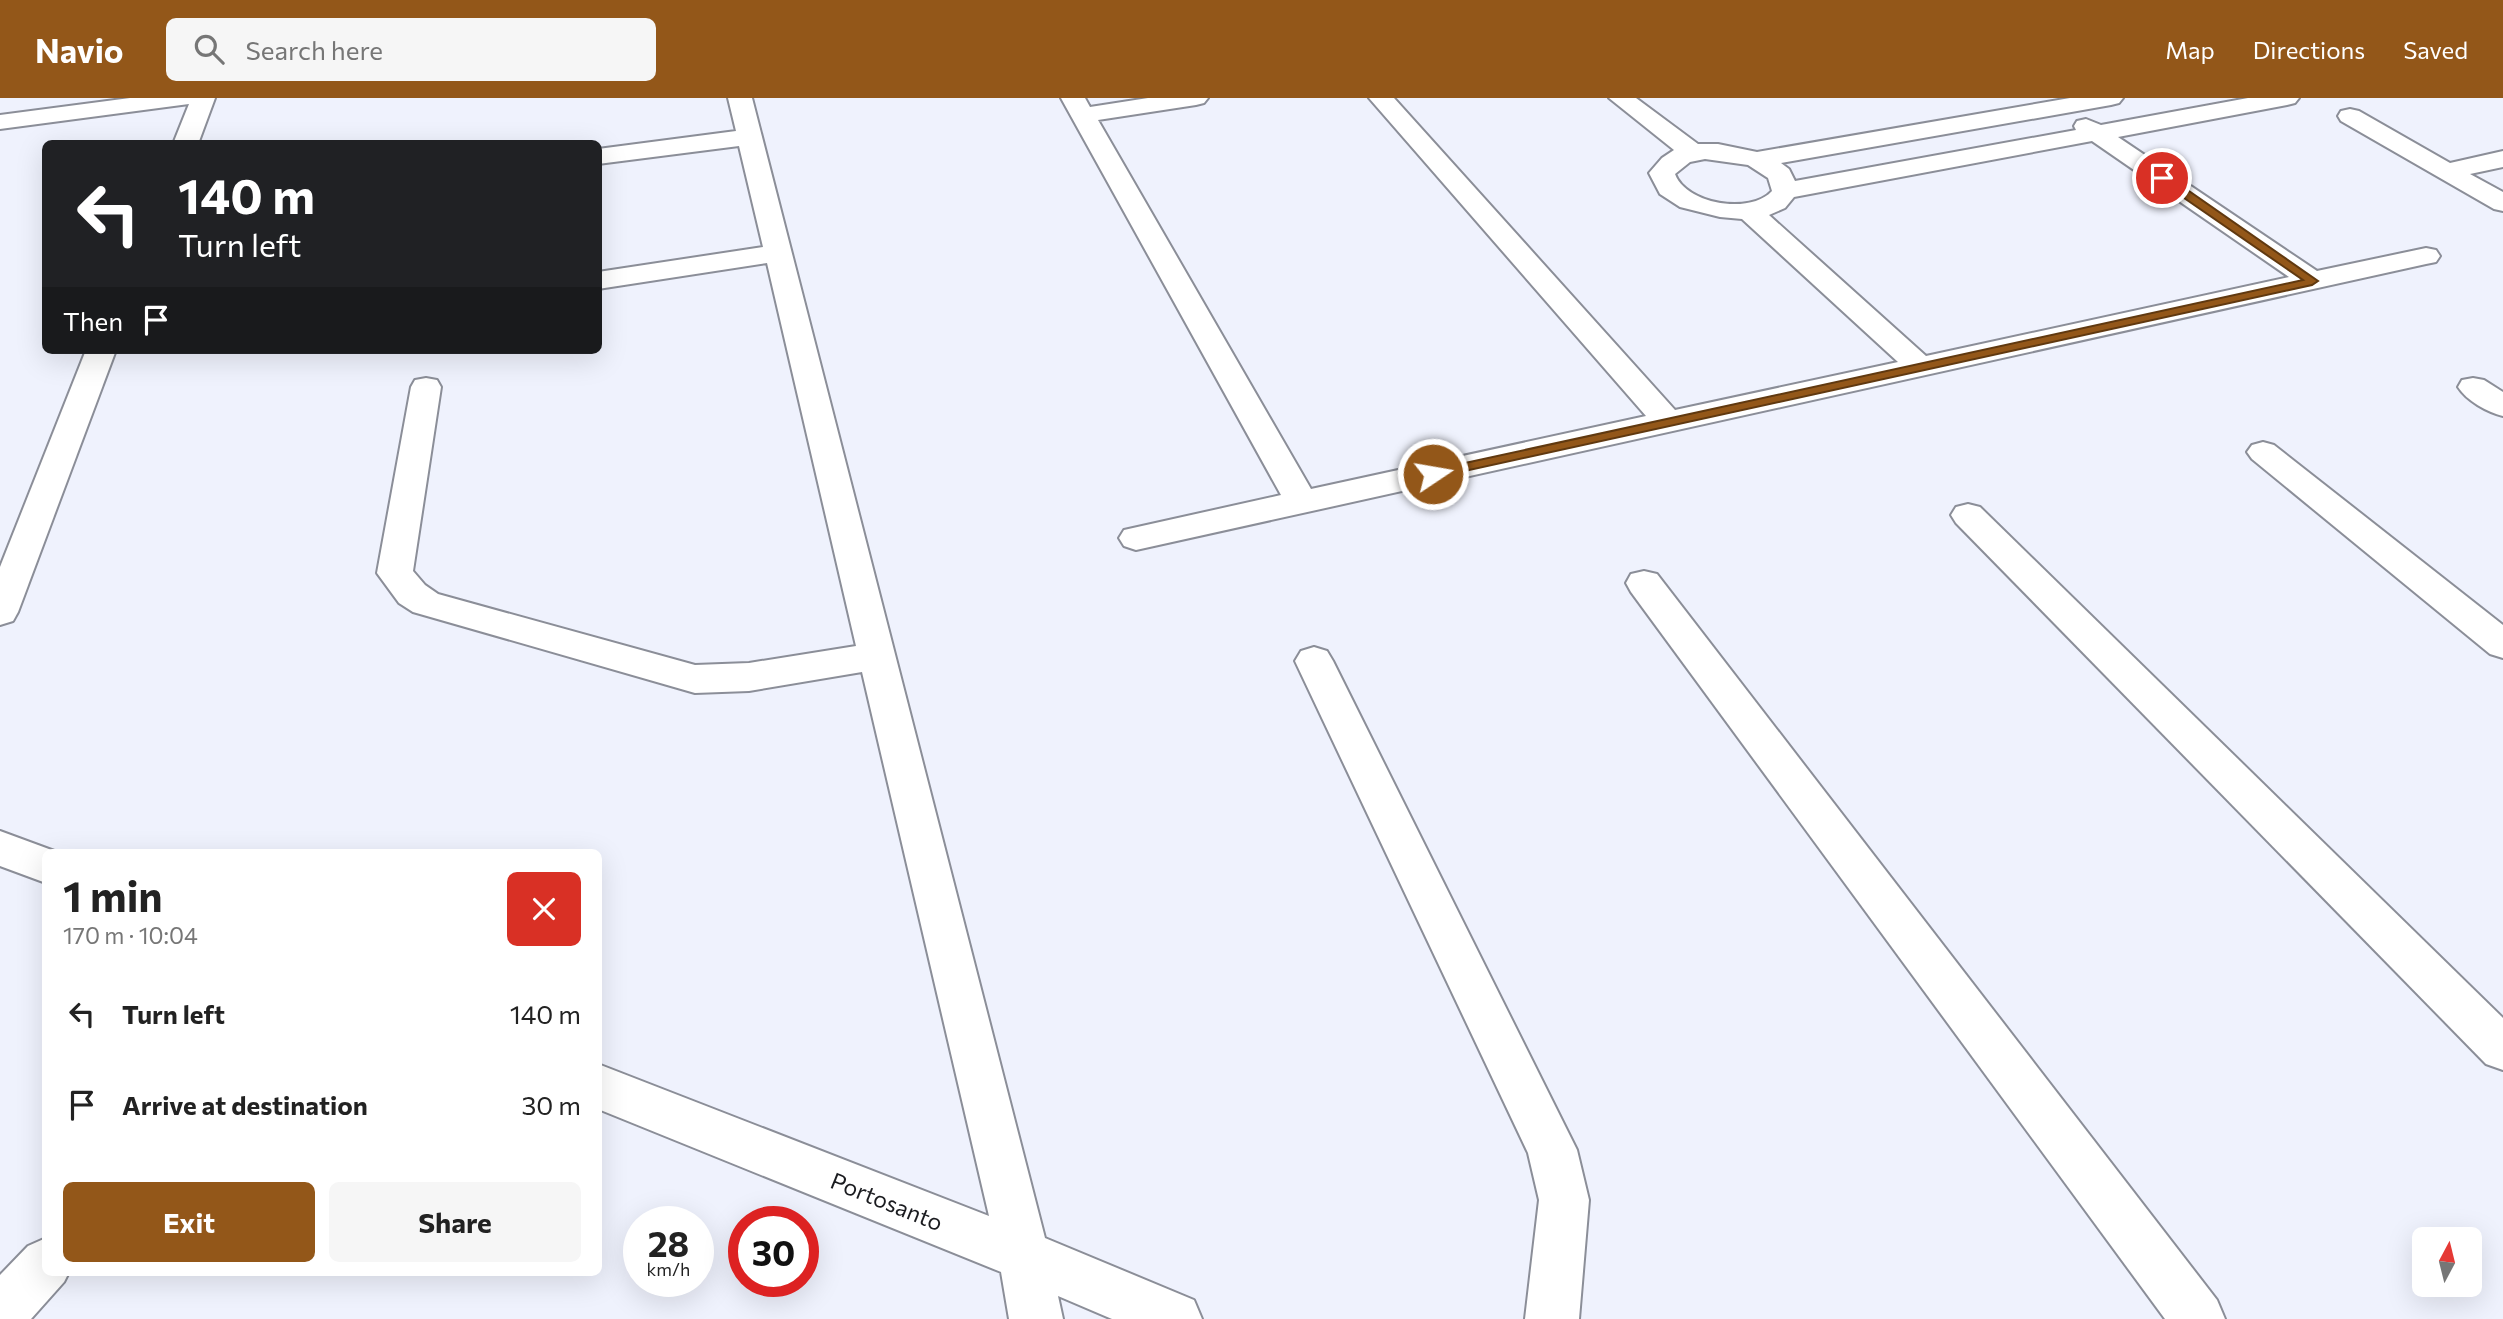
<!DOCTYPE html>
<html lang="en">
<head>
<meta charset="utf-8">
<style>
	:root { --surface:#fff; --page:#f6f6f6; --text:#222; --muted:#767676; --accent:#935719 }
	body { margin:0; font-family:Commissioner,sans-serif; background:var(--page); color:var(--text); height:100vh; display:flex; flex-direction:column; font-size:26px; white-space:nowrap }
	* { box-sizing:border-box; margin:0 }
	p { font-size:23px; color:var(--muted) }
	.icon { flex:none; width:38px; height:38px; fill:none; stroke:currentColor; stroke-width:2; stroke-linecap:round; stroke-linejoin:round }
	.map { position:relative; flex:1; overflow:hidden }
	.details { position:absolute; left:42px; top:751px; width:560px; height:427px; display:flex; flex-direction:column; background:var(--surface); border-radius:10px; box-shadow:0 7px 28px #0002 }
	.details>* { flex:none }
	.top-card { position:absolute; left:42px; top:42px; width:560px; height:214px; border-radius:10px; box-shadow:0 7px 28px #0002; background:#202124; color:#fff; overflow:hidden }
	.needle { width:46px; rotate:7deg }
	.tools { position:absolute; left:2412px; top:1129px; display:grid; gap:14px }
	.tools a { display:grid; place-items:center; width:70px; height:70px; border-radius:10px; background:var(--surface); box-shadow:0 7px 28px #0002; font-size:35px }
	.speed { position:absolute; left:623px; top:1108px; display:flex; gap:14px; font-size:35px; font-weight:700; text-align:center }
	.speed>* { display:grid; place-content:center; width:91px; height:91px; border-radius:50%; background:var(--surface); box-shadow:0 7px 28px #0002; line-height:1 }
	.speed small { font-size:18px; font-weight:400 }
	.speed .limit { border:10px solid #d22; background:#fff; color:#111 }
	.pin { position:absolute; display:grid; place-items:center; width:60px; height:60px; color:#fff; margin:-30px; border:4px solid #fff; border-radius:50%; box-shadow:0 2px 7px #0007 }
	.me { position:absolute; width:77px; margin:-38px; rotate:78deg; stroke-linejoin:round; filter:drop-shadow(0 0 5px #0008) }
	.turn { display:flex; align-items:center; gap:24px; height:147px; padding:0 21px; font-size:32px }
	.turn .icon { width:91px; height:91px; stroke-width:2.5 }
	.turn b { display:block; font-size:49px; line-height:60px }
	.then { display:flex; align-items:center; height:66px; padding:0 21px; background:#0003; gap:14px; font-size:26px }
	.round { display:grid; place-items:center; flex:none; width:74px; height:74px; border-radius:10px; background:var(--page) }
	.head { display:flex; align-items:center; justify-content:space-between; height:119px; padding:0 21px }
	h1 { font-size:42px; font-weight:700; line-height:52px }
	.primary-button { display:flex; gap:14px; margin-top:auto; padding:14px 21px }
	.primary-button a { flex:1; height:80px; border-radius:10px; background:var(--accent); color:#fff; font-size:28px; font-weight:700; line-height:80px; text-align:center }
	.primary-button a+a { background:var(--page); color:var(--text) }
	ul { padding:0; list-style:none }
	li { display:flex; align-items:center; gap:21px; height:91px; padding:0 21px }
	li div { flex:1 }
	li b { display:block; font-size:26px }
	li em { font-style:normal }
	header { display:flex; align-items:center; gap:42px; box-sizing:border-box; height:98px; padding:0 35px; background:var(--accent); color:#fff }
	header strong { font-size:33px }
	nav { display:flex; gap:38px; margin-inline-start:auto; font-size:24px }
	.search { width:490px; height:63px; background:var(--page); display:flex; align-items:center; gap:18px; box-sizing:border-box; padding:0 24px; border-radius:10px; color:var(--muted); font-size:26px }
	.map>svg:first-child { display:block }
</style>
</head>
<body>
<header>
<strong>Navio</strong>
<div class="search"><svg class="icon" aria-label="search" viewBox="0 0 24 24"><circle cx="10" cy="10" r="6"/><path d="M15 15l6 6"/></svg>Search here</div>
<nav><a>Map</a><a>Directions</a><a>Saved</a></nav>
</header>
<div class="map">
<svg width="2503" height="1221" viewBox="0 0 2503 1221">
	<rect width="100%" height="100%" fill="#eff2fd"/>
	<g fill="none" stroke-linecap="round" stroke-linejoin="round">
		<g stroke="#8b8e98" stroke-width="4">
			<g id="minor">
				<path d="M130 0H215L198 46H173L189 6 0 31V17Z"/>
				<path d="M728 0H752L1045 1140 1194 1202 1202 1221H1112L1058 1198 1063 1221H1009L1001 1174 598 1011V966L989 1118 862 574 749 593 695 595 413 514 399 505 377 475 411 289 415 282 426 280 437 282 441 289 413 473 425 487 438 496 695 567 749 565 856 548 767 165 598 191V174L763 149 739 48 598 66V51L736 33Z"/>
				<path d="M1061 0H1085L1090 9 1148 0H1208L1204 5 1196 7 1098 22 1311 391 1646 318 1369 0H1394L1675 312 1898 264 1742 121 1720 119 1680 109 1660 96 1649 75 1662 60 1674 52 1609 0H1636L1698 46H1718L1757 54 2070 0H2123L2119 5 2111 7 1781 65 1789 71 1795 83 2076 32 2074 28 2077 23 2086 21 2101 27 2248 0H2299L2295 5 2287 7 2118 39 2317 173 2426 150 2436 152 2440 158 2436 164 2426 166 1136 452 1124 448 1119 440 1124 432 1281 397ZM2092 43 2289 179 1926 258 1769 117 1785 110 1794 99ZM1705 61 1748 67 1768 80 1772 93C1750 117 1686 106 1675 76L1690 64Z"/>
				<path d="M2350 11 2359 13 2450 65 2503 53V69L2470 76 2503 94V113L2494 111 2341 23 2338 18 2341 13Z"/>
				<path d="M86 252H116L18 514 13 523 0 527V469Z"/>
				<path d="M2473 280 2484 282 2503 294V318C2487 314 2467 303 2458 289L2462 282Z"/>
				<path d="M2263 344 2274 347 2503 527V560L2490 556 2252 361 2247 354 2252 347Z"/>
				<path d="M1968 406 1980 409 2503 920V972L2486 966 1956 425 1951 417 1956 409Z"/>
				<path d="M1644 473 1657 476 2217 1202 2225 1221H2165L1631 494 1626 485 1631 476Z"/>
				<path d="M1314 549 1327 553 1333 563 1577 1052 1589 1102 1579 1221H1525L1539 1102 1528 1055 1295 563 1301 553Z"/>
				<path d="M0 733 57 754H46V785L0 768Z"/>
				<path d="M46 1140V1174H69L64 1184 31 1221H0V1177L28 1148Z"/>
			</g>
		</g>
		<use href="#minor" fill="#fff" fill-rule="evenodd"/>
	</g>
	<path fill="#935719" stroke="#603910" stroke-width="2" d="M2158 77H2166L2318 183 2312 187 1433 380 1426 376 1433 372 2303 182 2158 82Z"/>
	<g text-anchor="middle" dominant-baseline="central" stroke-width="7" stroke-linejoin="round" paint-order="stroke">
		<g font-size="23" fill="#1a1b1f" stroke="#fff">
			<text transform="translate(887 1103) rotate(22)">Portosanto</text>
		</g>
	</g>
</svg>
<div class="tools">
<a><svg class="needle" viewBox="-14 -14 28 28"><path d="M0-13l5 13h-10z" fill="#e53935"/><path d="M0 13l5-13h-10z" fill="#767676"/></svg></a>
</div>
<div class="speed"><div>28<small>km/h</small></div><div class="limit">30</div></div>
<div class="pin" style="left:2162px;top:80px;background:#d93025"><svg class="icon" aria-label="arrive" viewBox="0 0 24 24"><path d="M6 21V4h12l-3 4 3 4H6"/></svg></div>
<svg class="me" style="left:1433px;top:376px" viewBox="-20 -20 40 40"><circle r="17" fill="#935719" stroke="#fff" stroke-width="3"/><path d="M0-11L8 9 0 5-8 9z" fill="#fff"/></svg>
<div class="top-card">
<div class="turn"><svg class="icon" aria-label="left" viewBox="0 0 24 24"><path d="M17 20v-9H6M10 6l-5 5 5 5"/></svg><div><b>140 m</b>Turn left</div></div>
<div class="then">Then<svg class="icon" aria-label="arrive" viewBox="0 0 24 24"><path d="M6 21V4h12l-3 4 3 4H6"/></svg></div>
</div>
<section class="details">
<div class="head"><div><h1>1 min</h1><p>170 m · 10:04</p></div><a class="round" style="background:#d93025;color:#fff"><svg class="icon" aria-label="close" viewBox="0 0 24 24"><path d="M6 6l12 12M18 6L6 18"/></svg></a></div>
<ul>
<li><svg class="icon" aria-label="left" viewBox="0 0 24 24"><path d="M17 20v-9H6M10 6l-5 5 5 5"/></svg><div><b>Turn left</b></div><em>140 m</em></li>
<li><svg class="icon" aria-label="arrive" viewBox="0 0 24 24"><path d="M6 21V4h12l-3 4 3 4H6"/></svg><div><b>Arrive at destination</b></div><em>30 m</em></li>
</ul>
<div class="primary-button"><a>Exit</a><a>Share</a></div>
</section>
</div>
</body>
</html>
